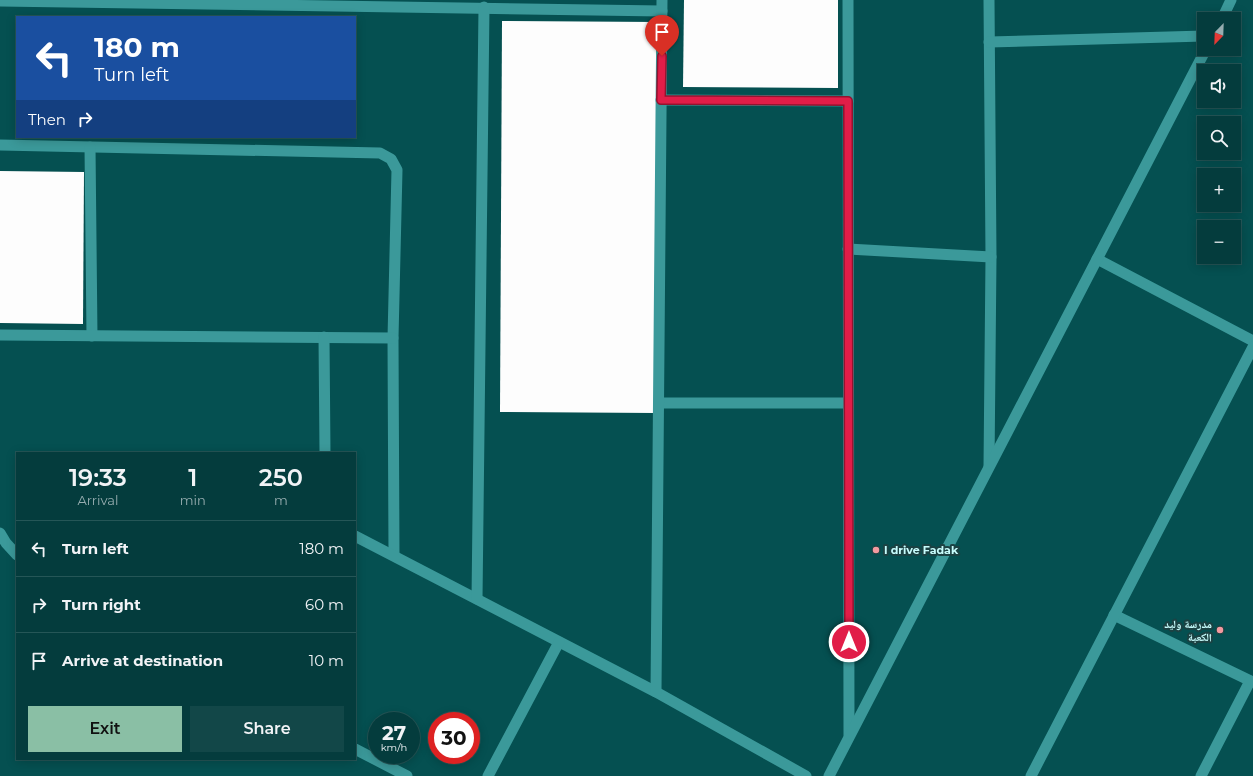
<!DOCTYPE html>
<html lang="en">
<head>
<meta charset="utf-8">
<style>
	:root { --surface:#043c3d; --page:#124748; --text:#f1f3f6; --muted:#97adb0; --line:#255657; --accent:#8abfa5 }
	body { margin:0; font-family:Montserrat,"Noto Naskh Arabic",sans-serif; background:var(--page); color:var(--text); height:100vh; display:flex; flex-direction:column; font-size:15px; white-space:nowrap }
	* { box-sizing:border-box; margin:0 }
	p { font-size:13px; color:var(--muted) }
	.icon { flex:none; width:22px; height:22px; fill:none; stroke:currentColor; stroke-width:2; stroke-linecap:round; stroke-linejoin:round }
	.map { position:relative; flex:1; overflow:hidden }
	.details { position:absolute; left:16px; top:452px; width:340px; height:308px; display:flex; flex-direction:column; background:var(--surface); border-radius:0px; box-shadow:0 2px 10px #0003,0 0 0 1px var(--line) }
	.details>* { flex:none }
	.top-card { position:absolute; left:16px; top:16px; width:340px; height:122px; border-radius:0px; box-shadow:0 2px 10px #0003,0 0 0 1px var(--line); background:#1a4fa0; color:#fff; overflow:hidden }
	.needle { width:26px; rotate:203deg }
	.buttons { position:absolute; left:1197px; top:12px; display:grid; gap:8px }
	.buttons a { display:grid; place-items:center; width:44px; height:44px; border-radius:0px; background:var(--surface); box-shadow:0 2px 10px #0003,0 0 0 1px var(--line); font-size:20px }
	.speed { position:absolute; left:368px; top:712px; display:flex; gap:8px; font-size:20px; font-weight:700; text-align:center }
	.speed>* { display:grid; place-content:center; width:52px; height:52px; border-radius:50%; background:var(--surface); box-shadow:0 2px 10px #0003,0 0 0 1px var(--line); line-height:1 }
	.speed small { font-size:10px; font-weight:400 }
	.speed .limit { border:6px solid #d22; background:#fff; color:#111 }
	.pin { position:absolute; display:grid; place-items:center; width:34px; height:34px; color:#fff; margin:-41px -17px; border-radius:50% 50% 50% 0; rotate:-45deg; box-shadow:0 0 4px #0007 }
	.pin .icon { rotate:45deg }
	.me { position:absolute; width:44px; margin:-22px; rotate:0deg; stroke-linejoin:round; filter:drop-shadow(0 0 3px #0008) }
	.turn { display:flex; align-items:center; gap:14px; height:84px; padding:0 12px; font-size:18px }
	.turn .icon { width:52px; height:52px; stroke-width:2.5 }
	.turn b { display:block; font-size:28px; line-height:34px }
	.then { display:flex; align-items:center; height:38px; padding:0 12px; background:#0003; gap:8px; font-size:15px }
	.eta { display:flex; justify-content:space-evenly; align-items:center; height:68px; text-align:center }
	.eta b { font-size:24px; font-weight:600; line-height:28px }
	.primary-button { display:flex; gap:8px; margin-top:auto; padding:8px 12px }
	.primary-button a { flex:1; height:46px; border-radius:0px; background:var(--accent); color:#111; font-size:16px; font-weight:600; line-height:46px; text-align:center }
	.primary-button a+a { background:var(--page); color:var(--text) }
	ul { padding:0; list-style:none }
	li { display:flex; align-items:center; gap:12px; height:56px; padding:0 12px; border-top:1px solid var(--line) }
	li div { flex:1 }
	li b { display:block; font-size:15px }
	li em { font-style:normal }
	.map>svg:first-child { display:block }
</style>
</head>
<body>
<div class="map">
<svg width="1253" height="776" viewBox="0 0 1253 776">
	<rect width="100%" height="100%" fill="#055051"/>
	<g fill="#fdfdfd">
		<path d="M684 0H838V88L683 87Z"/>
		<path d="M502 21 657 22 655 413 500 412Z"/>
		<path d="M0 171 84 172 83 324 0 323Z"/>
	</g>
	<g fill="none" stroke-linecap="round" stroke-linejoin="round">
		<g stroke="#3b999a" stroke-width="11">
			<path d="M848 0 849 735"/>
			<path d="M989 0 991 257 989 466"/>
			<path d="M0 1 662 11"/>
			<path d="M1222 19 1231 0"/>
			<path d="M989 42 1204 36"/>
			<path d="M661 100 848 101"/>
			<path d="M0 145 380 153 391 159 397 170 393 338 394 555"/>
			<path d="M90 147 92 336"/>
			<path d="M848 249 991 257"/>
			<path d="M1097 259 1253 341"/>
			<path d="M0 335 393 338"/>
			<path d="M324 337 325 453"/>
			<path d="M659 403H848"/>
			<path d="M355 536 656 692 806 776"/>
			<path d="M477 599 484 7"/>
			<path d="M1114 615 1253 682"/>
			<path d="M656 692 662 0"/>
			<path d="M488 776 559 642"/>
			<path d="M829 776 1206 49"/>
			<path d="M1031 776 1253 347"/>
			<path d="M1201 776 1250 681"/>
		</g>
		<g stroke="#3b999a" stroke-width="11">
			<path d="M0 533 6 543 17 555"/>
			<path d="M355 749 407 776"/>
		</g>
	</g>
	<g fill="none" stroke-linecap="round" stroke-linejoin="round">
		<g stroke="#92132f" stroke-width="10">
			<path id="route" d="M662 56 661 100 848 101 849 642"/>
		</g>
		<use href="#route" stroke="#e11d48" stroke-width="7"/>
	</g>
	<g fill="#f49aa0" stroke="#1c4243" stroke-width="1.5">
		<circle cx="876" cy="550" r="4"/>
		<circle cx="1220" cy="630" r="4"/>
	</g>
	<g text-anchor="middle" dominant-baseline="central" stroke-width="4" stroke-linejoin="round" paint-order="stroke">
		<g font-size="11" font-weight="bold" fill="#c7fcfc" stroke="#1c4243" text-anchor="start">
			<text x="884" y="550">I drive Fadak</text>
			<text x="1212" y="624" text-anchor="end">مدرسة وليد<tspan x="1212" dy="13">الكعبة</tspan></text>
		</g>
	</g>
</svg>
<div class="buttons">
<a><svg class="needle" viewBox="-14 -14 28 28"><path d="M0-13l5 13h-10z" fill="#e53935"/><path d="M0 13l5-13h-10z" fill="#97adb0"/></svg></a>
<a><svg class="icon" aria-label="sound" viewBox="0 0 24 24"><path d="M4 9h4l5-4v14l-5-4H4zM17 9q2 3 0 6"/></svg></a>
<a><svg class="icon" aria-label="search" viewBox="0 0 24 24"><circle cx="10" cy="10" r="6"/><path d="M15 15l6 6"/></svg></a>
<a>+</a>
<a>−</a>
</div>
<div class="speed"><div>27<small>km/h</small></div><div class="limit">30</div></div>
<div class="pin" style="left:662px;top:56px;background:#d93025"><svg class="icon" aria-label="arrive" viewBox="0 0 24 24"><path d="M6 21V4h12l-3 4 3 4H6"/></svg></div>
<svg class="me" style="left:849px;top:642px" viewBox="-20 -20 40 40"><circle r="17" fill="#e11d48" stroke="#fff" stroke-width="3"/><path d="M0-11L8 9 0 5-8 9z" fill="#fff"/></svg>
<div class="top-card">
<div class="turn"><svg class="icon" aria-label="left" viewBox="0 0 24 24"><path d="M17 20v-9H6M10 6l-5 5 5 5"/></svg><div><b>180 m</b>Turn left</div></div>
<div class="then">Then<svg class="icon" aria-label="right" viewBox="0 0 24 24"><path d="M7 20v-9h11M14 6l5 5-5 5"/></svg></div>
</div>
<section class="details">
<div class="eta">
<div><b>19:33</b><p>Arrival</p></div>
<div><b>1</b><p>min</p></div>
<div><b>250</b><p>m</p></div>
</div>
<ul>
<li><svg class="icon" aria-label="left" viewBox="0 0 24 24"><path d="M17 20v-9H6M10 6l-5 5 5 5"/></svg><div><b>Turn left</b></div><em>180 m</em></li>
<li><svg class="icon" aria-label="right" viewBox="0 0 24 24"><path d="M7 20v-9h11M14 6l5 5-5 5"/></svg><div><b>Turn right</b></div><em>60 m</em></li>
<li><svg class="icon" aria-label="arrive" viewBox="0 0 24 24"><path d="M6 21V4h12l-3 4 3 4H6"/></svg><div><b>Arrive at destination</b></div><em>10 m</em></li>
</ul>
<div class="primary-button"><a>Exit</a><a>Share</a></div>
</section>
</div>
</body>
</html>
